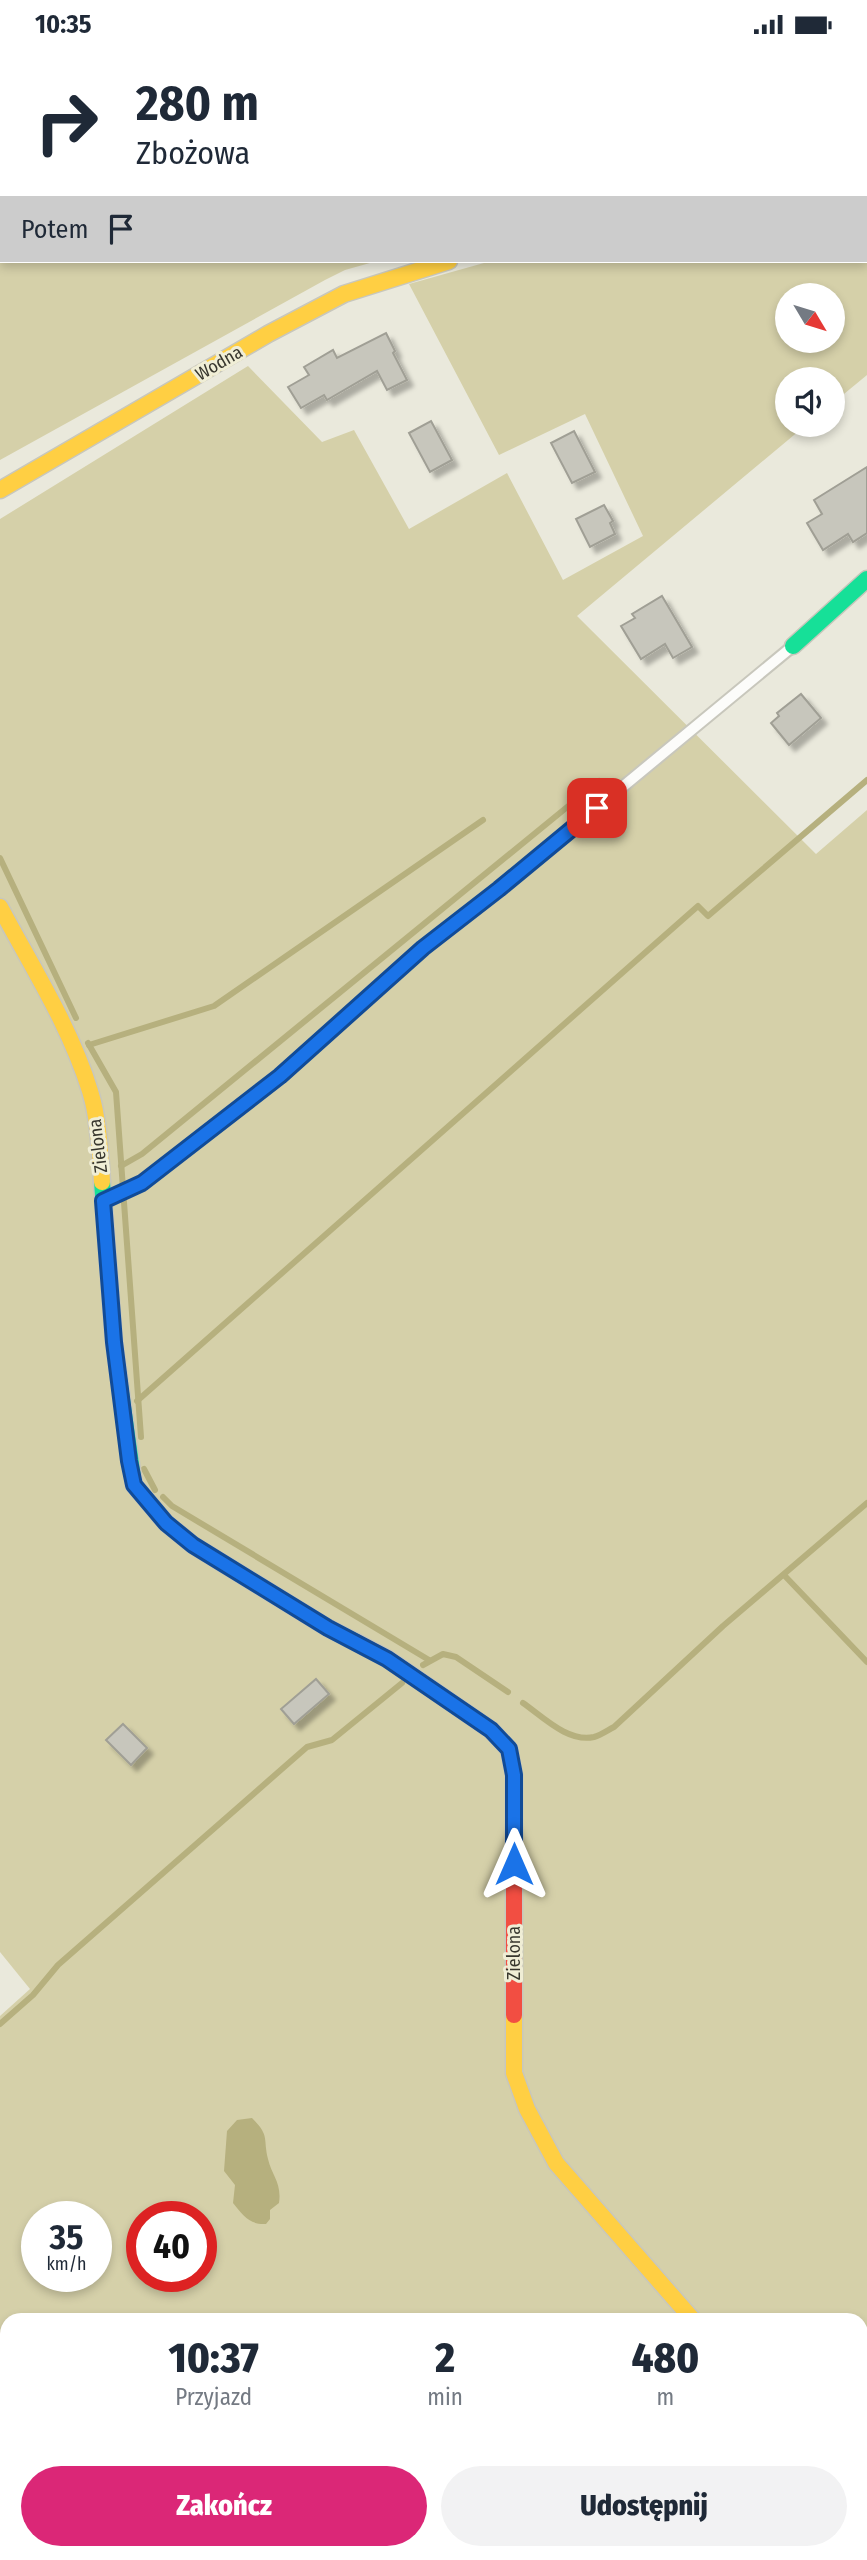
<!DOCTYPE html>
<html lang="pl">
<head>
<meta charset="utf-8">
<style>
	:root { --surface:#fff; --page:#f2f2f3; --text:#1f2937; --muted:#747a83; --accent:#db2777 }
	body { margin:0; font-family:"Fira Sans Condensed",sans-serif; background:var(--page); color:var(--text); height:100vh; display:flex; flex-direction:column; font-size:26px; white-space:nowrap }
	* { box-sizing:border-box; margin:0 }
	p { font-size:23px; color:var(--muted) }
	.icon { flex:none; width:38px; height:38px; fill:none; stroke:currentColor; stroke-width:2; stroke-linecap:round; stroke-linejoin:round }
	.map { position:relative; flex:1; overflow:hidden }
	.panel { position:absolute; left:0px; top:2264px; width:868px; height:247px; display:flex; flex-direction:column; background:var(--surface); border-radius:21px 21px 0 0; box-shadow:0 4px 10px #0003 }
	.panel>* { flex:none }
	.top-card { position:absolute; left:0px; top:0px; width:868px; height:214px; box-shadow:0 4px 10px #0003; background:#fff; color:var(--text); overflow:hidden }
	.needle { width:46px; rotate:128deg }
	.fabs { position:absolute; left:775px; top:234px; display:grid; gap:14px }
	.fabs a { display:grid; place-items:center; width:70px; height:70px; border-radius:50%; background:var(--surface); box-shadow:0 4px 10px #0003; font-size:35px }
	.speed { position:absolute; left:21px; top:2152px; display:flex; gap:14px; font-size:35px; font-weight:700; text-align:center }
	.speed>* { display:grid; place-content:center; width:91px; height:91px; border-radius:50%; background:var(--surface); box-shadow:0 4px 10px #0003; line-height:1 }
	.speed small { font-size:18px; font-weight:400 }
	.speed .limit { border:10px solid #d22; background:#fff; color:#111 }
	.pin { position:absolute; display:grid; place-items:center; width:60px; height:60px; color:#fff; margin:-30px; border-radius:14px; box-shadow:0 4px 10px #0006 }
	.me { position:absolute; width:77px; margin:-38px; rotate:0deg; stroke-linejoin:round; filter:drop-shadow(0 0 5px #0008) }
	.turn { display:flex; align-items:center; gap:24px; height:147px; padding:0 21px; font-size:32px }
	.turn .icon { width:91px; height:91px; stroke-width:2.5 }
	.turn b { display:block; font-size:49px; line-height:60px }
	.then { display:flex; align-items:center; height:66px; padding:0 21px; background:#0003; gap:14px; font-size:26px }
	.eta { display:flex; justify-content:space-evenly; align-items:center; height:119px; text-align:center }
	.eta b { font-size:42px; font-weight:800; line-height:49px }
	.button { display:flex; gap:14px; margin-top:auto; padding:14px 21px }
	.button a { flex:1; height:80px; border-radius:42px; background:var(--accent); color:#fff; font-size:28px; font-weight:800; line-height:80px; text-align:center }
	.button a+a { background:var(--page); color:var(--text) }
	.status { display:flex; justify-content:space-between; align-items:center; height:49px; padding:0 35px; background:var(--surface); direction:ltr }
	.status svg { height:19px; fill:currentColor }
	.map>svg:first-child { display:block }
</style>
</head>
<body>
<div class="status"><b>10:35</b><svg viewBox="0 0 49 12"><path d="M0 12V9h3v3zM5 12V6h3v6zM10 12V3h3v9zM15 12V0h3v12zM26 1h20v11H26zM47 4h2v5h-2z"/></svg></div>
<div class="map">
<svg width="867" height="2511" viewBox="0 0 867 2511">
	<defs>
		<filter id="shadow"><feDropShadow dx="6" dy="6" stdDeviation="2" flood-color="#0004"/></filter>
	</defs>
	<rect width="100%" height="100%" fill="#eae9dc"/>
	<path fill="#e8e6cf" d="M411 0H741L742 2H414Z"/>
	<g fill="#d5d0a9" fill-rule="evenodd">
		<path d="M0 0 375 2H2V212H377L345 221 325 231 0 411Z"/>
		<path d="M867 21V326L833 354V331H788V376H806L577 567 816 805 867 761V2511H0V1967L30 1940 0 1903V470L248 317 322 393 354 381 409 480 507 424 563 531 643 487 585 365 499 406 409 235 491 212H866ZM788 247H833V292H788ZM37 2168H96V2228H37ZM142 2168H201V2228H142ZM7 2272H861V2504H7Z"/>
	</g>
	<path fill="#b6b07e" d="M252 2069C270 2087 263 2089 268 2110 272 2127 282 2134 279 2154L270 2161V2170L266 2175C249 2176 243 2166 233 2154L235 2136 224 2122 227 2082 237 2071Z"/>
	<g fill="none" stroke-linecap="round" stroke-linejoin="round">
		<g stroke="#b6b07e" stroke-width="6">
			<path d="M0 809 76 969"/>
			<path d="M88 994 116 1043 141 1388"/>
			<path d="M89 996 214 957 483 771"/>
			<path d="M121 1117 142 1105 599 732"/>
			<path d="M137 1352 698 857 708 867 867 731"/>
			<path d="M144 1420 155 1441"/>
			<path d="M163 1448 172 1457 429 1611"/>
			<path d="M784 1526 867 1613"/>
			<path d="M423 1616 443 1605 456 1608 508 1643"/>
			<path d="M523 1654C542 1667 568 1694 594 1688 601 1686 608 1681 614 1678L723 1577 867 1454"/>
			<path d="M0 1975 33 1946 58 1916 307 1698 332 1691 402 1634"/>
		</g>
	</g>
	<g fill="#c7c6bc" stroke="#a09f95" stroke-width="2" filter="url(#shadow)">
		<path d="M386 284 395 302 393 304 407 331 387 341 377 322 327 351 324 346 301 359 288 338 309 326 304 318 333 301 337 309Z"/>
		<path d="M431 372 452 411 430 423 409 384Z"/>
		<path d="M574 382 595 423 572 434 551 394Z"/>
		<path d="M867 418V484L853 493 848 485 823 501 807 474 822 465 814 451Z"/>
		<path d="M604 456 613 472 610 474 615 485 590 498 576 470Z"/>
		<path d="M662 547 692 598 673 609 665 595 641 610 621 577 635 569 632 565Z"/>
		<path d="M801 645 821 669 789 696 771 674 779 667 777 664Z"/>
		<path d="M316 1630 329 1645 294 1675 281 1660Z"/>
		<path d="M123 1675 147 1699 131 1716 106 1691Z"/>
	</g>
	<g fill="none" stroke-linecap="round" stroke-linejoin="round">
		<g stroke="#c8c7bc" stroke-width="14">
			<g id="lane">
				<path d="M729 0 730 2"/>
				<path d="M456 2 457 0"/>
				<path d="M106 1151 142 1134 280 1027 423 899 499 840 793 597"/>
			</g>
		</g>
		<g stroke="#c8c7bc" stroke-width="24">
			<g id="street">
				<path d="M393 0 396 2"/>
				<path d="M866 2 867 1"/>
				<path d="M861 2350 867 2345"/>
				<path d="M679 2511 686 2504"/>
			</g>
		</g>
		<g stroke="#c8c7bc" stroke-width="19">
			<g id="fast">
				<path d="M793 597 867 530"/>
				<path d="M102 1133 114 1293 134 1436 166 1474 193 1496 328 1579 356 1593"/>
			</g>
		</g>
		<g stroke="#c8c7bc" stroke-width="19">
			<g id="slow">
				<path d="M0 441 268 285 344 245 449 212"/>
				<path d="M0 858C32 918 70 977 90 1042 99 1071 100 1103 102 1133"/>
				<path d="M514 1966V2024L527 2060 556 2114 694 2272"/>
			</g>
		</g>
		<g stroke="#c8c7bc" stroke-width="19">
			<path id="jam" d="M356 1593 388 1610 491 1681 509 1700 514 1726V1966"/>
		</g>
		<use href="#lane" stroke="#fcfcfa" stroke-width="10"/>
		<use href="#street" stroke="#fcfcfa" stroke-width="21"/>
		<use href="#fast" stroke="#16e098" stroke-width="16"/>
		<use href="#slow" stroke="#ffcf43" stroke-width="16"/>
		<use href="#jam" stroke="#f24e42" stroke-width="16"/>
	</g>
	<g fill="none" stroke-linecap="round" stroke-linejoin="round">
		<g stroke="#114b97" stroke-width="18">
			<path id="route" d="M514 1815V1726L509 1700 491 1681 387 1610 328 1579 193 1496 166 1474 134 1436 129 1412 114 1293 103 1152 142 1134 280 1027 423 899 499 840 597 759"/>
		</g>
		<use href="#route" stroke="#1a73e8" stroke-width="12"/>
	</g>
	<g text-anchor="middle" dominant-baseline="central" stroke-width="6" stroke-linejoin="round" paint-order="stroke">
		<g font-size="18" fill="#37362d" stroke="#f0eed6">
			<text transform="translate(219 314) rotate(-30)">Wodna</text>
			<text transform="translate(98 1097) rotate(-97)">Zielona</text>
			<text transform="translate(514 1904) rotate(-90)">Zielona</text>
		</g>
	</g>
</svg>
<div class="fabs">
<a><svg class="needle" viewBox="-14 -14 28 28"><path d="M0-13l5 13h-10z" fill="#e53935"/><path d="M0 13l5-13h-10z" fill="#747a83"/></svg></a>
<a><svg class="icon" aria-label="sound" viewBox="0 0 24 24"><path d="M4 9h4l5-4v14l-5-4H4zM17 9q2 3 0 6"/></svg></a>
</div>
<div class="speed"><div>35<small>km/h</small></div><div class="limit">40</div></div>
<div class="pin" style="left:597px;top:759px;background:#d93025"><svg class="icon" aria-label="arrive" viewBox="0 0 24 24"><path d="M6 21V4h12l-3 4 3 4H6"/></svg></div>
<svg class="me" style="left:514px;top:1815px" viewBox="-20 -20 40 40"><path d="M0-17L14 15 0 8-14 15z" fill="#1a73e8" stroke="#fff" stroke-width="4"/></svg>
<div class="top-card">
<div class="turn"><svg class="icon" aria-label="right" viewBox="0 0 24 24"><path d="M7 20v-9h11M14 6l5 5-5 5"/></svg><div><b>280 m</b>Zbożowa</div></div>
<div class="then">Potem<svg class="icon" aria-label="arrive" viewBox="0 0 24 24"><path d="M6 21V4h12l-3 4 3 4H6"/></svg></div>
</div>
<section class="panel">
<div class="eta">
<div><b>10:37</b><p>Przyjazd</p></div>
<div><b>2</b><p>min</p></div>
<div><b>480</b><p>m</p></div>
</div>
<div class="button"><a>Zakończ</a><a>Udostępnij</a></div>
</section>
</div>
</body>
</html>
